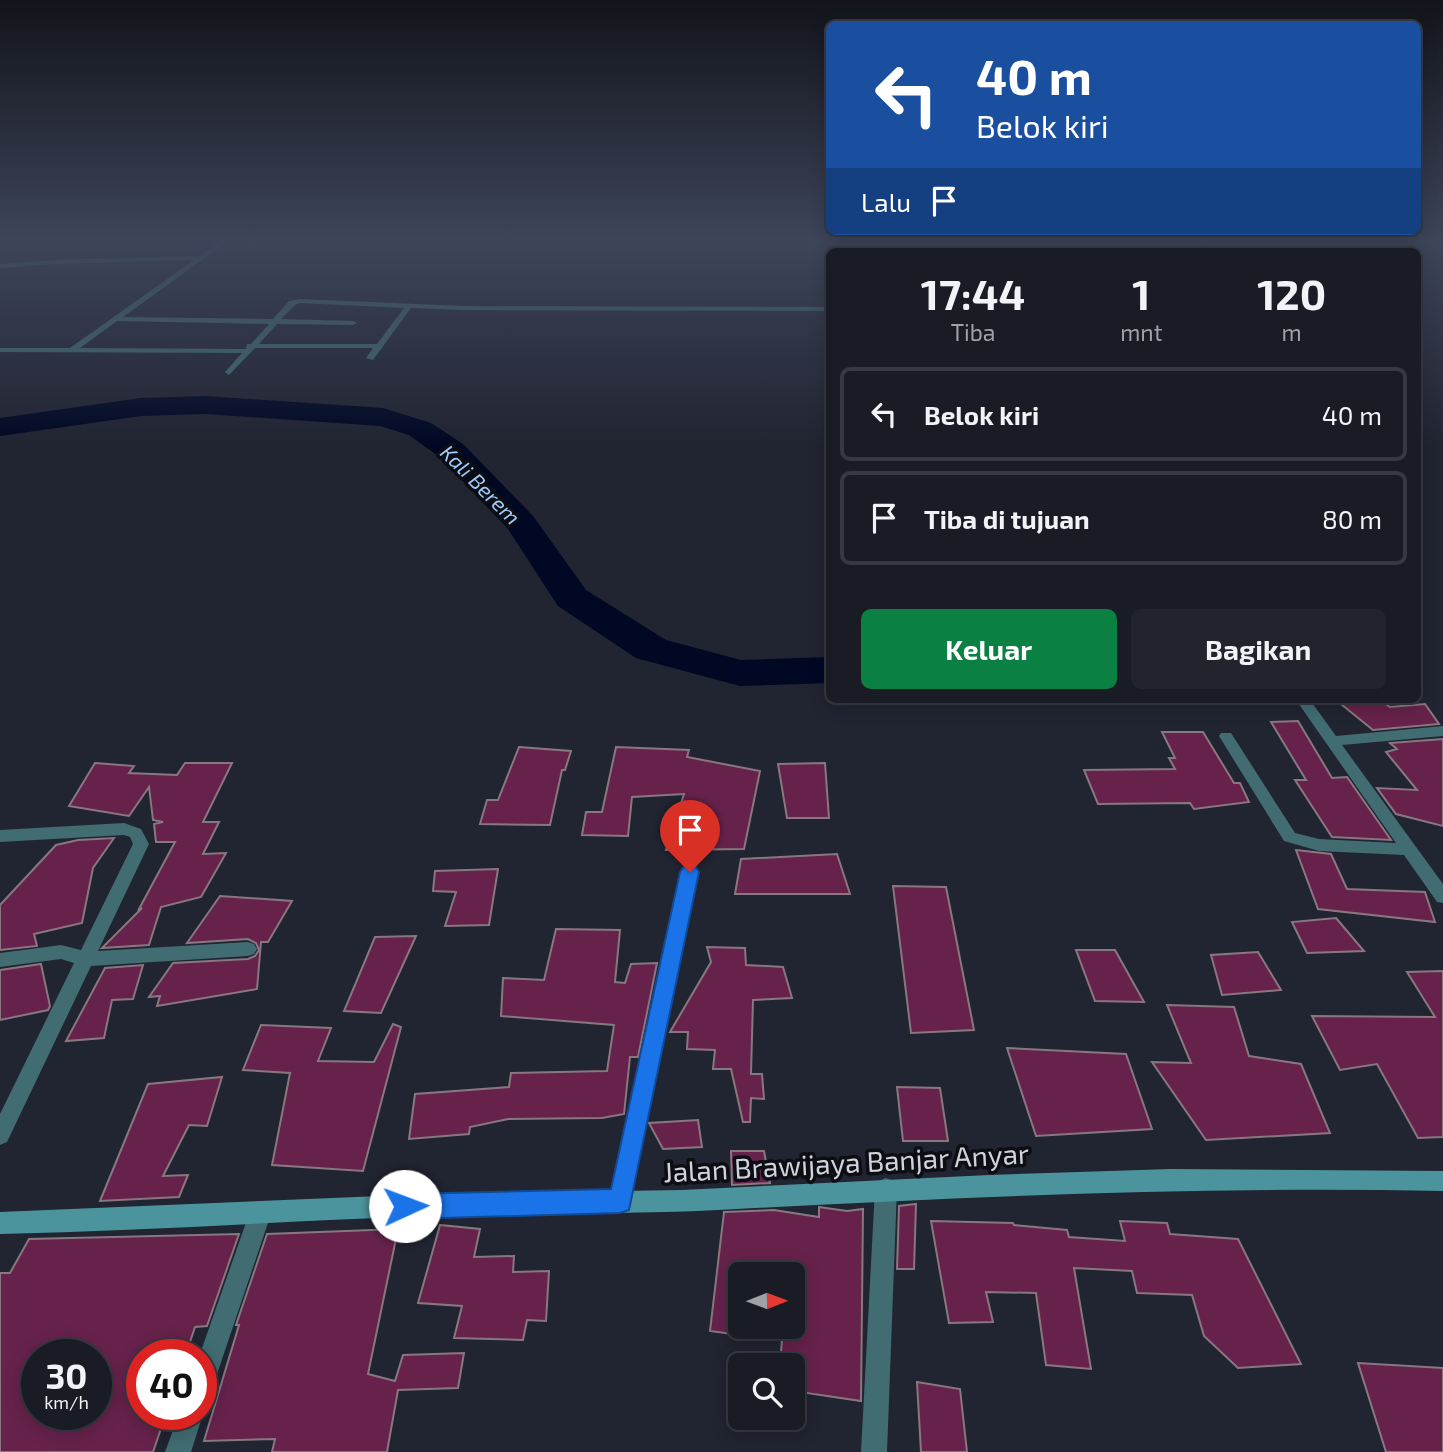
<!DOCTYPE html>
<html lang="id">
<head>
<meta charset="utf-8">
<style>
	:root { --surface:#191b25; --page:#22242d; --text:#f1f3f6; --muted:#9fa1a7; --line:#373942; --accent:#0b8043 }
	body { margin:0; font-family:"Exo 2",sans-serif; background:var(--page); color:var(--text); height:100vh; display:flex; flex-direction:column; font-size:26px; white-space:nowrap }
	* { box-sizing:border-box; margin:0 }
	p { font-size:23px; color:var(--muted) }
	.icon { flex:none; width:38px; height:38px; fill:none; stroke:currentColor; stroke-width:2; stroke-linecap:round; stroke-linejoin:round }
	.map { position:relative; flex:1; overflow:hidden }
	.sheet { position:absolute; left:826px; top:248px; width:595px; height:455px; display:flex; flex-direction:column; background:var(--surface); border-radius:10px; box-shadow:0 4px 18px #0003,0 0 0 2px var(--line) }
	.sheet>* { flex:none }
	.banner { position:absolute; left:826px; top:21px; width:595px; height:214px; border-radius:10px; box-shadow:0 4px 18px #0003,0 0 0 2px var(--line); background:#1a4fa0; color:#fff; overflow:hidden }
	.needle { width:46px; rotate:89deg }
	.tools { position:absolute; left:728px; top:1262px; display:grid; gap:14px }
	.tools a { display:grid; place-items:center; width:77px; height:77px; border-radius:10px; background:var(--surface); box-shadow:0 4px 18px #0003,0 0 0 2px var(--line); font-size:35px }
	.speed { position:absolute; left:21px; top:1339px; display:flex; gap:14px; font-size:35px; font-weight:700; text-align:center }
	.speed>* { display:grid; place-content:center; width:91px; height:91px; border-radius:50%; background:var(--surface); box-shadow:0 4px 18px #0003,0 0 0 2px var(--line); line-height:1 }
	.speed small { font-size:18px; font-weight:400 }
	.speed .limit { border:10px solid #d22; background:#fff; color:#111 }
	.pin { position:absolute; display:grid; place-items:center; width:60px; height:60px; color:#fff; margin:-72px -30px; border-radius:50% 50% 50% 0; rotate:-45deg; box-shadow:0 0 7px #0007 }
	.pin .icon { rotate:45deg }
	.me { position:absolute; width:77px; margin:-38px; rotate:88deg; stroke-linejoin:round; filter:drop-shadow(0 0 5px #0008) }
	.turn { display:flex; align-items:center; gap:24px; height:147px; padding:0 35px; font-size:32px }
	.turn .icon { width:91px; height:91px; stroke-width:2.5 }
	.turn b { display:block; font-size:49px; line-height:60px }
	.then { display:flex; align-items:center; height:66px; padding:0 35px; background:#0003; gap:14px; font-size:26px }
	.eta { display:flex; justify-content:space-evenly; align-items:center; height:119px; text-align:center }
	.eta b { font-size:42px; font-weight:700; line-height:49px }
	.primary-button { display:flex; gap:14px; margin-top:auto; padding:14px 35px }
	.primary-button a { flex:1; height:80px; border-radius:10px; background:var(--accent); color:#fff; font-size:28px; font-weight:700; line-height:80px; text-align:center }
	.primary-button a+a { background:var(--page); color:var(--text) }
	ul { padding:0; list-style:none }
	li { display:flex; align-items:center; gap:21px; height:94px; margin:0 14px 10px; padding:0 21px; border:4px solid var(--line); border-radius:10px }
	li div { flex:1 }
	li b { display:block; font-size:26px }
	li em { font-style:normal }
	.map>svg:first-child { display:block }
</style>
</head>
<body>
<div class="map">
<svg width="1443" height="1452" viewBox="0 0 1443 1452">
	<rect width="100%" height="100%" fill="#212431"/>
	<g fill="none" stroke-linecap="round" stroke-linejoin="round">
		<g fill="#000824" fill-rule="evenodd">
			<path d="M1191 242H1212L1219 252H1197Z"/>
			<path d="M205 396 383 408 431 423 463 444 533 516 586 590 666 640 741 660 830 657V683L740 686 636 658 558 606 508 529 441 458 409 435 380 426 205 414 141 416 0 436V418L141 398Z"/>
		</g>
	</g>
	<g fill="#66224b" stroke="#887780" stroke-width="2" fill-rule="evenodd">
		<path d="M1336 700H1380L1390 707 1425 704 1439 724 1373 730Z"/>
		<path d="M1298 721 1332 778 1347 777 1391 840 1332 837 1295 780H1306L1271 722Z"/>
		<path d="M1162 732H1203L1234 783H1240L1249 802 1194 809 1190 803 1098 804 1084 770 1175 769 1169 758H1175Z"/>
		<path d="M1443 739V826L1396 814 1377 788 1417 790 1386 752 1397 749 1390 743Z"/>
		<path d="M519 747 571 751 565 770H562L550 825 480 824 487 800H498Z"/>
		<path d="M616 747 689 750 687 757 760 771 744 849 666 850 684 794 632 797 628 836 582 835 586 812H602Z"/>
		<path d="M95 763 134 766 129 773 177 775 185 763H232L203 822H219L203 854 226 853 201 897 161 907 149 945 102 948 142 908 139 909 175 842H156L154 824 163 822 153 820 149 787 129 816 69 806Z"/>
		<path d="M825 763 829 818H787L778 764Z"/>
		<path d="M114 838 93 868 82 923 34 934 37 946 0 950V905L56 845 78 840Z"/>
		<path d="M1296 850 1331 854 1347 889 1425 892 1435 922 1318 909Z"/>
		<path d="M837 854 850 894H735L741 859Z"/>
		<path d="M498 869 489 925 445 926 456 892 433 891 435 871Z"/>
		<path d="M893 886 946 887 974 1030 911 1033Z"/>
		<path d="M220 896 292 901 268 942H261L257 989 157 1006 160 996 149 997 173 963 248 959 255 956 259 950 256 943 248 939 187 943Z"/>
		<path d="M1336 918 1364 951 1307 953 1292 922Z"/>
		<path d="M556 929 620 930 615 982 625 983 631 964 657 963 638 1057H630L624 1114 602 1118 508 1119 470 1127 469 1134 409 1139 415 1094 509 1087 511 1073 607 1071 614 1025 501 1016 503 978 544 980Z"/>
		<path d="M416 936 381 1013 344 1011 375 937Z"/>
		<path d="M707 947 745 948 746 965 783 967 792 998 753 1000 751 1074H762L764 1099 751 1098 750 1122H743L731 1069H713L715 1050 687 1049 688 1032H670L711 962Z"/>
		<path d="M1076 950H1115L1144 1002 1095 1001Z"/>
		<path d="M1258 952 1281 990 1222 995 1211 955Z"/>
		<path d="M41 964 50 1006 48 1010 0 1020V970Z"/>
		<path d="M143 965 133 999 112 1000 104 1038 66 1041 105 968Z"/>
		<path d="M1443 971V1137L1418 1138 1377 1064 1340 1070 1312 1016 1435 1017 1407 972Z"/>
		<path d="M1167 1005 1234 1007 1249 1056 1301 1064 1330 1133 1206 1140 1152 1062 1191 1063Z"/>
		<path d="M393 1024 401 1027 363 1171 272 1165 290 1073 243 1070 261 1025 331 1028 318 1061 374 1062Z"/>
		<path d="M1007 1048 1126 1054 1152 1129 1036 1136Z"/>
		<path d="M222 1077 207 1126 189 1125 163 1176 188 1175 179 1197 100 1201 148 1084Z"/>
		<path d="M897 1087 940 1088 948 1141H903Z"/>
		<path d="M698 1120 702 1147 663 1149 649 1123Z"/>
		<path d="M731 1151H764L770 1183 732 1185Z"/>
		<path d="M916 1204 914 1269H897L899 1206Z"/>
		<path d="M819 1207 847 1211 863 1209 861 1401 793 1391V1365H780L783 1326H793V1274H740V1335L710 1331 724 1212 774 1210 819 1217Z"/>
		<path d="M931 1221 1013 1223 1014 1225 1067 1230 1069 1237 1125 1241 1120 1221 1167 1223 1170 1234 1238 1239 1301 1364 1238 1368 1204 1336 1192 1295 1137 1293 1132 1271 1074 1268 1091 1369 1046 1365 1036 1293 986 1292 993 1322 949 1323Z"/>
		<path d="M440 1225 480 1229 474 1257 514 1256 513 1272 549 1271 546 1321 527 1320 523 1340 454 1338 462 1306 418 1303Z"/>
		<path d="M398 1229 368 1374 395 1381 403 1355 464 1353 458 1388 398 1390 387 1452H272L275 1439 204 1441 239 1325H236L267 1234Z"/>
		<path d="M239 1234 207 1326 195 1327 186 1354H142V1414H166L153 1452H0V1273H10L29 1239ZM37 1354H96V1414H37Z"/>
		<path d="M1358 1363 1443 1368V1452H1386Z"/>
		<path d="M917 1382 960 1389 967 1452H921Z"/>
	</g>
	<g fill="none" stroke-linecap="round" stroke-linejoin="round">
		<g fill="#416c72" fill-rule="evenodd">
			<path d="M219 242H227L123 317 273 319 289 301 300 299 462 306 830 307V311L462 310 411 308 373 360 366 358 373 348H255L229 375 225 372 242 353 0 352V348H70L194 260 55 264 0 268V264L55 260 200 256ZM300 303 404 308 377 344H259L277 324 353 325 357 323 353 321 281 319 295 305ZM117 321H118L269 324 251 344H247L246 349 80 348Z"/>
			<path d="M1012 242H1018L1023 252H1017Z"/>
			<path d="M1296 700H1310L1336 736 1443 726V736L1342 745 1443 884V903L1437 902 1404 855 1319 851 1284 841 1219 736 1221 733H1231L1295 833 1319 839 1396 843Z"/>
			<path d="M124 823 141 829 149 844 98 951 248 942 254 944 257 949 254 954 248 956 91 966 7 1142 0 1145V1114L74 963 61 959 0 967V953L61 945 81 950 133 844 130 837 124 835 0 842V830Z"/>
			<path d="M689 866 695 868 697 872 631 1201 628 1209 620 1212 612 1209 609 1201 681 872 683 868Z"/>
			<path d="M886 1178 894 1181 897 1188 887 1452H861L875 1188 878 1181Z"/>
			<path d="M260 1203 268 1206 271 1214 213 1386 210 1395 201 1398 200 1354 249 1214 252 1206Z"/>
			<path d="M201 1409 203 1414 191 1452H165L179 1414H201Z"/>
		</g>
		<path fill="#4b949e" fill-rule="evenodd" d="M1171 1169 1443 1171V1191C1201 1186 960 1197 718 1210 621 1215 524 1212 428 1216 285 1221 143 1231 0 1234V1212L428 1194 682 1190 989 1175Z"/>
	</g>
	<linearGradient id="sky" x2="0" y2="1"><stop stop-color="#12141b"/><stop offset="0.54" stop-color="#3d455a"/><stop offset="1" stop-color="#3d455a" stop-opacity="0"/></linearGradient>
	<rect width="1443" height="446" fill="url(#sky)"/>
	<path fill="#1a73e8" stroke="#114b97" stroke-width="2" d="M690 865 696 867 699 872 629 1210 620 1213 405 1219 396 1215 393 1206 396 1198 405 1194 611 1189 680 872 683 867Z"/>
	<g text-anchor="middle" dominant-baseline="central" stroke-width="7" stroke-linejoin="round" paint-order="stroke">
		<g font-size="21" font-style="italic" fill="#a0cafc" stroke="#0c0e13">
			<text transform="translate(481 484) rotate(45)">Kali Berem</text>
		</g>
		<g font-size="28" fill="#d1d3db" stroke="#0c0e13">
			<text transform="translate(846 1162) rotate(-3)">Jalan Brawijaya Banjar Anyar</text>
		</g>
	</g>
</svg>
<div class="tools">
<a><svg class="needle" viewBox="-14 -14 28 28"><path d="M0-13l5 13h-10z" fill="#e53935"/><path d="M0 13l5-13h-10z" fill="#9fa1a7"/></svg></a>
<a><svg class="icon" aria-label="search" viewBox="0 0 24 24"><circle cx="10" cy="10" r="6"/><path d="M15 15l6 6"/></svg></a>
</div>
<div class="speed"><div>30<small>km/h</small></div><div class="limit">40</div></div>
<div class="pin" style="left:690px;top:872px;background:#d93025"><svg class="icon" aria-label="arrive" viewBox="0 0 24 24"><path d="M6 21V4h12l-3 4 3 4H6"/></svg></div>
<svg class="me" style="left:405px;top:1206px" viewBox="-20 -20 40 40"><circle r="19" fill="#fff"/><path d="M0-13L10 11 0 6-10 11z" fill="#1a73e8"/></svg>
<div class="banner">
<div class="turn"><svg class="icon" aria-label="left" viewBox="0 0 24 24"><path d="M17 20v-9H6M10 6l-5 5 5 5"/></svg><div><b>40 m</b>Belok kiri</div></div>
<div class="then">Lalu<svg class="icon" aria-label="arrive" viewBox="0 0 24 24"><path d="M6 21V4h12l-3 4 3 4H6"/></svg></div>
</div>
<section class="sheet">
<div class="eta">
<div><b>17:44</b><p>Tiba</p></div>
<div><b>1</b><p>mnt</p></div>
<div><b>120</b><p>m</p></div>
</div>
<ul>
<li><svg class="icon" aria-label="left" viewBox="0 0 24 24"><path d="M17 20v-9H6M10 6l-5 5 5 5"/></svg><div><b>Belok kiri</b></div><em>40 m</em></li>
<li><svg class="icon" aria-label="arrive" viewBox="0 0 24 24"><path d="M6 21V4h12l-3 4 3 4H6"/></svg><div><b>Tiba di tujuan</b></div><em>80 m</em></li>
</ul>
<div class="primary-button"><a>Keluar</a><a>Bagikan</a></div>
</section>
</div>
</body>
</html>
